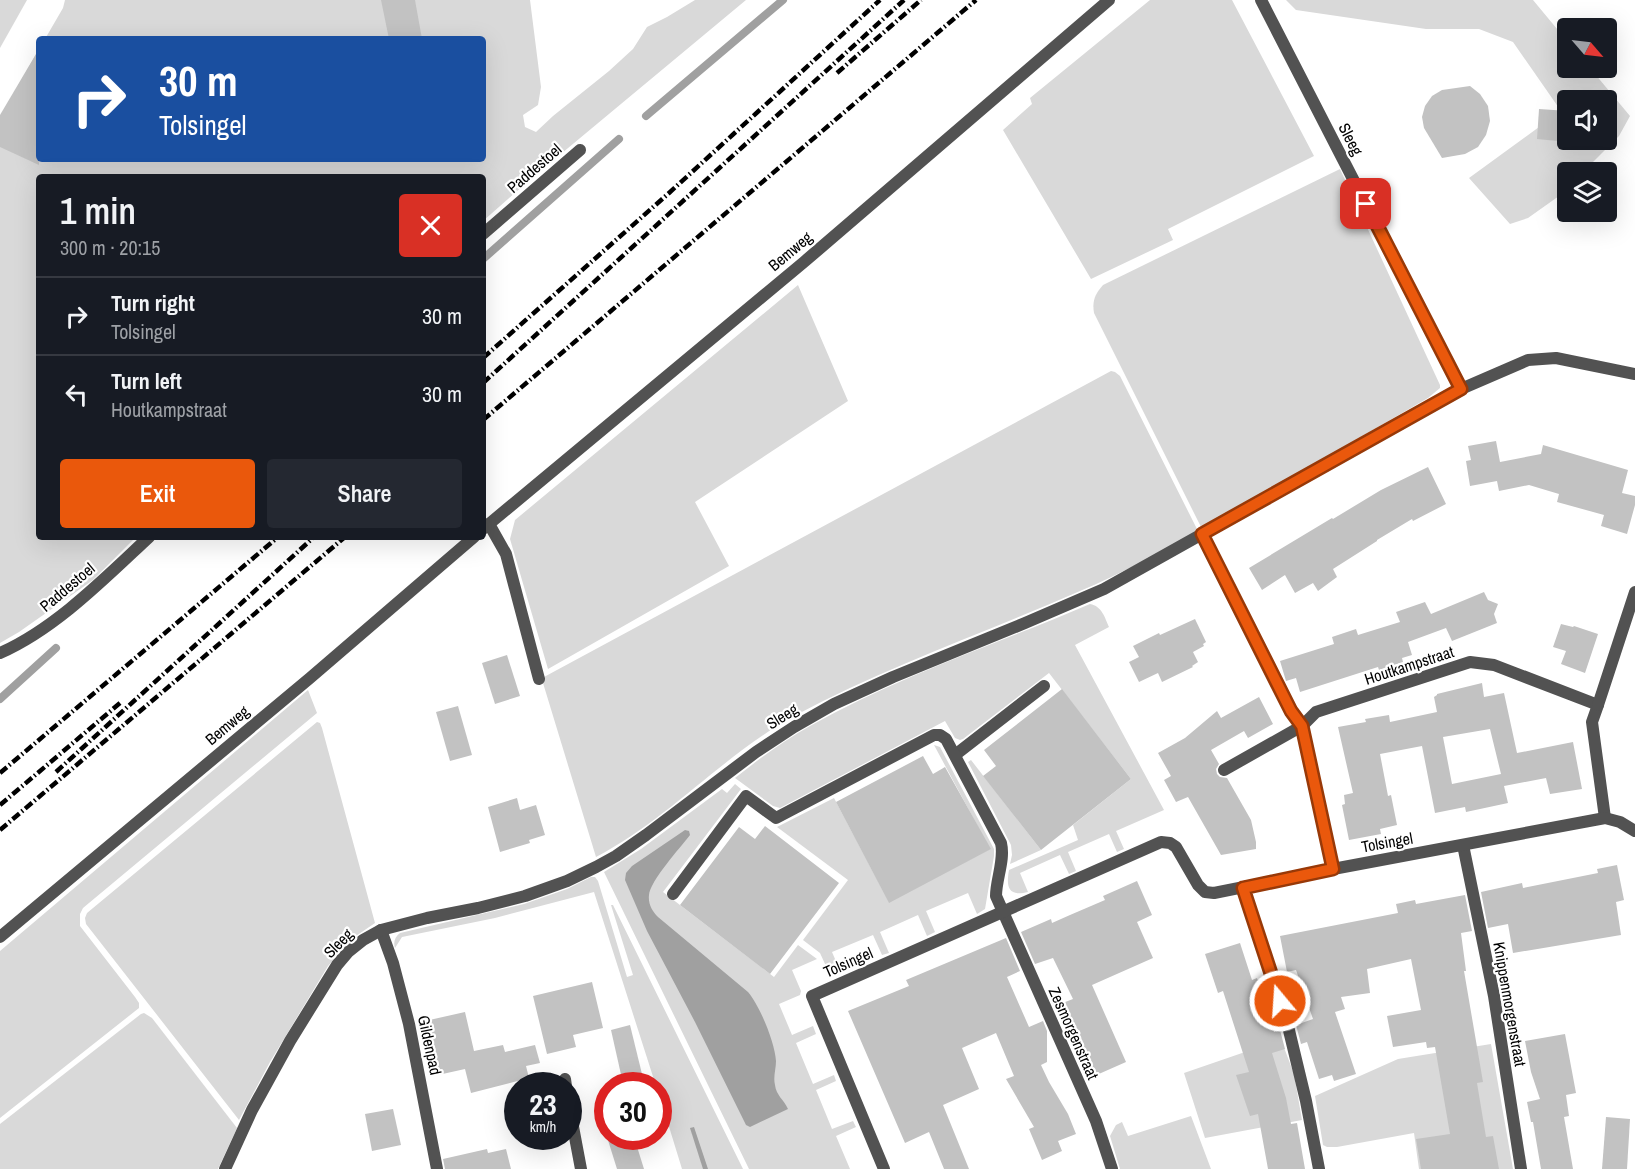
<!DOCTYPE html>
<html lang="en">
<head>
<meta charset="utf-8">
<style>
	:root { --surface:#171b24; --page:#242831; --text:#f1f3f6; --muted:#9ea1a6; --line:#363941; --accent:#ea580c }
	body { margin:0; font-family:"Archivo Narrow",sans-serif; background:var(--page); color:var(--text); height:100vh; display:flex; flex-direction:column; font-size:22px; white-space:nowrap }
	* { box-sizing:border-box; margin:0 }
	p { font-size:20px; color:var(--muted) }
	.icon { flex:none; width:33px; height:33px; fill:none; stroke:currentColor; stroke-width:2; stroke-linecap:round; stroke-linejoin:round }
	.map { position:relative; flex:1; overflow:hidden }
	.sheet { position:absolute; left:36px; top:174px; width:450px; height:366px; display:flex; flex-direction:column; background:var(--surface); border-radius:6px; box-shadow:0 6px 24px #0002 }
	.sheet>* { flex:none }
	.guide { position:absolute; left:36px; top:36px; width:450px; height:126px; border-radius:6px; box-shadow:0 6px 24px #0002; background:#1a4fa0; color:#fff; overflow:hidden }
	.needle { width:39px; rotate:118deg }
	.tools { position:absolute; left:1557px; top:18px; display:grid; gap:12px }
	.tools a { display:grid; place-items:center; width:60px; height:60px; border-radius:6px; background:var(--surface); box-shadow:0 6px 24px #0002; font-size:30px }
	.speed { position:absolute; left:504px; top:1072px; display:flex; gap:12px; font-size:30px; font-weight:700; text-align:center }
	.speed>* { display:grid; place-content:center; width:78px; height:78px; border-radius:50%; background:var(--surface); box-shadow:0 6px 24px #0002; line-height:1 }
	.speed small { font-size:15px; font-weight:400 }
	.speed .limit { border:9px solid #d22; background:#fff; color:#111 }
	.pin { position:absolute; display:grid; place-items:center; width:51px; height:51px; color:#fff; margin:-26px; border-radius:12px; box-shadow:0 3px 9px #0006 }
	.me { position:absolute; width:66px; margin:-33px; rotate:342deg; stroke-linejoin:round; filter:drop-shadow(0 0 4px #0008) }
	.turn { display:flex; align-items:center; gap:21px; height:126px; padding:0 24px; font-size:27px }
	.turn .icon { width:78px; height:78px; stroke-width:2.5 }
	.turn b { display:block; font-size:42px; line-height:51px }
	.round { display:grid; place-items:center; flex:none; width:63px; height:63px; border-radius:6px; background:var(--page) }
	.head { display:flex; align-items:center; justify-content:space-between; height:102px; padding:0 24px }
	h1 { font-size:36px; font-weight:600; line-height:45px }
	.primary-button { display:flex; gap:12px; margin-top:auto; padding:12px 24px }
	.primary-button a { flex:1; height:69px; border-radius:6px; background:var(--accent); color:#fff; font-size:24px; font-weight:600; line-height:69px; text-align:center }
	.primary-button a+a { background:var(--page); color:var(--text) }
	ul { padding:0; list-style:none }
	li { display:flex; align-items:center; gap:18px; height:78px; padding:0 24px; border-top:2px solid var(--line) }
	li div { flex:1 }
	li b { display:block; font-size:22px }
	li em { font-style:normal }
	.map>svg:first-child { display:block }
</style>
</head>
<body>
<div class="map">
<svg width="1635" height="1169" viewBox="0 0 1635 1169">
	<rect width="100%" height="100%" fill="#fff"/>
	<g fill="#d9d9d9" fill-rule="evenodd">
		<path d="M0 0H27L0 48Z"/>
		<path d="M65 0H530L541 87 538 105 523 115 525 127 536 132 553 116 609 71 633 49 647 27 667 17 695 0H746L532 178 483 221V177H39V537H136L93 580 19 632 0 643V117L39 49V159H483V39H45L63 8Z"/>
		<path d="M1150 0H1232L1314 156 1168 229 1173 240 1091 279 1003 130 1032 104 1030 98Z"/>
		<path d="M1286 0H1533L1567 41 1568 68H1590L1630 116 1619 136 1583 172H1568L1567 188 1559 196 1528 218 1510 224 1469 178 1561 111 1513 42 1479 29H1426L1296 10ZM1568 100H1606V140H1568Z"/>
		<path d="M1340 169 1440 385V388L1428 398 1202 529 1094 313C1092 301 1095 294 1103 285Z"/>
		<path d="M798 285 848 401 695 502 729 566 548 669 510 539 515 520Z"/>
		<path d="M1111 371 1115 372 1120 376 1198 531C1159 553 1121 574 1080 591 985 633 888 666 796 715 724 754 669 819 596 857L543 683 544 677Z"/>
		<path d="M1090 604C1102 606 1105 618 1109 627L1075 645 1164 810 1116 831 1124 849 1117 852 1109 834 1068 852 1076 871 1069 874 1060 855 1020 873 1028 892C1008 897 1006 887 1009 870L1078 840 1073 825 1131 779 1049 673 963 739 960 740 955 738 945 721 780 808 773 806 735 778C759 759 783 741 810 726 899 676 997 644 1090 604Z"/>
		<path d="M308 690 317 713 83 908 80 914V926L135 997 139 1003V1008L0 1118V951Z"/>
		<path d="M317 722 320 723 322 728 375 923 353 938 328 966 270 1062 239 1120 86 924 85 918 87 913Z"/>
		<path d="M934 745 940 747 994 849V856L985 909 977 914 968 893 926 911 935 932 927 936 918 915 880 932 889 953 882 955 873 935 832 952 841 973 831 977 820 953 803 940 848 880 777 827 834 798 889 902 990 849Z"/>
		<path d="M971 760 1041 850 1010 864 1012 855 1011 845 968 762Z"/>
		<path d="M735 784 741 789 663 892 774 977 798 945 817 959 792 970 801 991 800 995 779 1004 792 1035 813 1026 816 1034 796 1043 813 1084 834 1075 836 1081 816 1090 832 1129 853 1121 856 1127 836 1136 850 1169H749L604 872 641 849 722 789 727 793Z"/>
		<path d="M591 877H595L598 881 627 977 633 975 611 905H613L743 1169H682L659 1094 658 1086H656L594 892 495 918 402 937 395 948C393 942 395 937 400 933L524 904 567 889Z"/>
		<path d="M144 1013 152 1018 237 1128 218 1169H0V1124L141 1014Z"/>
		<path d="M1280 1037 1294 1074 1302 1120 1205 1138 1184 1073 1245 1052Z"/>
		<path d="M1491 1044 1513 1169H1419L1414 1133 1337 1147H1327L1323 1145 1315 1096 1398 1059Z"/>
		<path d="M1191 1116 1211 1169H1120L1110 1136 1116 1125 1122 1122 1128 1136Z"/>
	</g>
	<g fill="#a0a0a0">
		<path d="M685 830 689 831 690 835C680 848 650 881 649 895 648 904 652 911 658 917L748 992C760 1006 775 1043 776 1061 776 1069 773 1077 775 1085 776 1095 784 1100 788 1109L750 1127 746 1125 695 1022 647 931 625 880 626 873 632 866Z"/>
		<path d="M694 1127 708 1169H703L690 1128Z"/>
	</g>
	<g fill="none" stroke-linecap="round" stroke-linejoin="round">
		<g stroke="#a0a0a0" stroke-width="8">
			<path d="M646 116 783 0"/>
			<path d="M483 259 619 139"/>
			<path d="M0 699 56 648"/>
		</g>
	</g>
	<g fill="#c2c2c2" fill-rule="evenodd">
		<path d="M381 0H415L422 39H389Z"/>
		<path d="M39 49V165L0 147V115Z"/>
		<path d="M1470 86 1480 94 1488 106 1490 121 1486 135 1478 147 1465 154 1442 158 1424 128 1422 117 1425 106 1432 96 1442 90Z"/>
		<path d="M1539 109 1568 111V142L1537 139Z"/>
		<path d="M1496 441 1500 462 1541 454 1543 445 1628 470 1622 493 1635 496V505L1627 534 1601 526 1604 515 1557 502 1559 494 1529 485 1499 491 1497 481 1470 486 1466 461 1471 460 1468 446Z"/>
		<path d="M1428 467 1446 504 1413 521 1412 519 1377 540V541L1333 569 1337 577 1318 591 1313 583 1295 593 1285 575 1262 590 1249 568 1332 518 1333 519 1381 490Z"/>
		<path d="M1484 592 1488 600 1498 604 1494 614 1497 623 1452 641 1446 628 1408 642 1412 655 1402 658 1403 662 1379 670 1378 667 1300 692 1296 678 1286 681 1280 661 1334 644 1332 637 1356 629 1358 635 1400 622 1396 612 1425 602 1431 614Z"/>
		<path d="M1195 619 1206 642 1203 644 1204 646 1193 652 1198 662 1192 666 1193 667 1162 682 1158 673 1139 682 1129 662 1139 657 1133 646 1159 633 1160 635Z"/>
		<path d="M1561 624 1573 627 1574 626 1598 634 1585 673 1561 664 1566 651 1553 647Z"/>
		<path d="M507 655 520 696 495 704 482 663Z"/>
		<path d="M1482 683 1484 697 1504 693 1517 753 1573 742 1582 789 1550 794 1546 778 1504 786 1508 803 1466 812 1465 807 1435 813 1422 746 1380 754 1388 796 1391 795 1397 825 1380 829 1381 834 1349 840 1342 805 1345 804 1344 795 1353 793 1338 727 1366 722 1365 719 1389 715 1390 722 1437 712 1434 697 1437 695V694ZM1490 729 1501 774 1452 784 1443 737Z"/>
		<path d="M1062 689 1131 779 1041 850 983 776 996 766 984 750Z"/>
		<path d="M1259 697 1273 724 1248 738 1244 731 1211 750 1219 764 1216 769 1217 774 1220 777 1227 778 1251 820 1256 842V849L1221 855 1188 797 1176 802 1164 780 1171 776 1158 753 1185 738 1217 711 1221 718Z"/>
		<path d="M458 706 472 755 450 761 436 712Z"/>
		<path d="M923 756 933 774 945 767 991 849 889 903 836 802Z"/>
		<path d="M517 798 520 810 536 805 545 835 529 840 530 843 500 852 488 807Z"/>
		<path d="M765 826 839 883 770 974 680 905 739 827 755 839Z"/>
		<path d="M1617 865 1624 900 1616 902 1621 935 1513 953 1508 924 1488 928 1481 892 1522 883 1523 888 1598 873 1597 869Z"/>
		<path d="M1137 881 1152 915 1137 922 1153 958 1092 985 1126 1062 1092 1077 1060 1004 1073 999 1053 958 1035 964 1021 932 1051 919 1052 923 1070 915 1105 900 1103 896Z"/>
		<path d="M1465 895 1472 931 1461 933 1466 971H1464L1483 1082 1477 1083 1486 1137 1493 1136 1499 1169H1421L1416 1139 1450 1134 1435 1047 1427 1048 1426 1042 1393 1047 1387 1016 1421 1010 1411 959 1367 969 1370 993 1341 997 1345 1009 1335 1012 1356 1074 1334 1081 1332 1075 1319 1079 1307 1042 1301 1044 1296 1025 1313 1019 1296 970 1287 972 1280 936 1398 913 1396 904 1415 900 1416 904Z"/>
		<path d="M1006 938 1020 971 1007 977 1029 1027 1043 1021 1047 1031V1062L1041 1065 1049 1082 1068 1114 1076 1134 1058 1141 1062 1151 1042 1160 1029 1129 1034 1127 1006 1079 1014 1076 996 1033 962 1048 979 1089 943 1105 969 1169H944L929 1132 905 1143 848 1011 909 986 906 980Z"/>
		<path d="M1240 943 1252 980 1257 978 1274 1032 1280 1030 1285 1049 1272 1053 1286 1098 1291 1124 1297 1123 1305 1169H1268L1258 1114 1250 1116 1236 1075 1249 1072 1223 991 1218 993 1205 954Z"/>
		<path d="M592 982 603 1028 573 1035 576 1047 547 1054 533 996Z"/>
		<path d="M465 1012 474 1051 503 1045 505 1052 535 1045 540 1063 526 1066 529 1078 471 1093 465 1069 438 1075 425 1021Z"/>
		<path d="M630 1025 642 1074 622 1079 611 1030Z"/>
		<path d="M1565 1034 1576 1093 1566 1095 1569 1116 1564 1117 1573 1169H1541L1533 1122H1531L1527 1102 1540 1099 1531 1072 1525 1041Z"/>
		<path d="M393 1109 401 1145 372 1151 365 1114Z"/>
		<path d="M1606 1117 1630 1119 1627 1169H1602Z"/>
		<path d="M607 1137H634L644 1169H617Z"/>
		<path d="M487 1149 488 1153 506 1149 511 1169H445L443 1159Z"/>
	</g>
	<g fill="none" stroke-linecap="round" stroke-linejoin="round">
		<g stroke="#525252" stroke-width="12">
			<path d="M1261 0 1461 389"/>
			<path d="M483 234 580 150"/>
			<path d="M489 524 506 554 539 679"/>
			<path d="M483 529 804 262 1109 0"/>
			<path d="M1202 534 1289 707 1302 726 1316 712 1470 662 1494 665 1598 705 1592 722 1605 818"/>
			<path d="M0 653C55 629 105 578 149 537"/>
			<path d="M1598 705 1635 592"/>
			<path d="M955 755 1044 686"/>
			<path d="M1224 770 1302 726 1333 869"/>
			<path d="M1463 845 1494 996 1521 1169"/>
			<path d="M1243 888 1287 1022 1306 1101 1319 1169"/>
			<path d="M673 894 746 796 776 818 934 735H940L946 739 1001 843C1005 860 996 879 996 896L1096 1121 1112 1169"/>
			<path d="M381 930 393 963 409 1024 437 1169"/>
			<path d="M0 937 310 678 474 537"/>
			<path d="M565 1079 566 1086"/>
			<path d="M568 1100 581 1169"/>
			<path d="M225 1169 252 1110 290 1041 337 965 348 952 363 940 381 930 427 918 478 908 525 896 567 881 596 867 616 856 646 835 756 752 794 727 834 704 893 677 1025 623 1104 589 1461 389 1528 360 1556 358 1635 374"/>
			<path d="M884 1169 812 996 1161 842 1170 843 1176 847 1198 885 1205 892 1214 893 1333 869 1605 818 1620 822 1635 831"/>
		</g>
		<g stroke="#000" stroke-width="4.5" stroke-dasharray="9 3 1.5 3" stroke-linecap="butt">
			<path d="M837 73 921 0"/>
			<path d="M483 358 669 193 880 0"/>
			<path d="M483 383 904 0"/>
			<path d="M483 420 976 0"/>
			<path d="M56 772 314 537"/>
			<path d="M0 773 278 537"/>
			<path d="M0 805 120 703"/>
			<path d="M0 830 345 537"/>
		</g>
	</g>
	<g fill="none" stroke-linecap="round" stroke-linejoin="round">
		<g stroke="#983908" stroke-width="15">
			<path id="route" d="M1280 1001 1243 888 1333 869 1302 726 1291 711 1202 534 1461 389 1366 204"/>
		</g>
		<use href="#route" stroke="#ea580c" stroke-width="10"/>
	</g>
	<g text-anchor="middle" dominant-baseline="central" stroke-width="4.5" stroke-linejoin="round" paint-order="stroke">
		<g font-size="16" fill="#000" stroke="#fff">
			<text transform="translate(1351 139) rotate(63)">Sleeg</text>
			<text transform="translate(534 168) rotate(-41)">Paddestoel</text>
			<text transform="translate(790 251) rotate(-40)">Bemweg</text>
			<text transform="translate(67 587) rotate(-40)">Paddestoel</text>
			<text transform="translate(1409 665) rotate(-18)">Houtkampstraat</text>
			<text transform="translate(782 716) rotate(-32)">Sleeg</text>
			<text transform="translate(227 725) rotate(-40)">Bemweg</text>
			<text transform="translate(1387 842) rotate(-10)">Tolsingel</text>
			<text transform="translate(338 943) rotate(-45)">Sleeg</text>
			<text transform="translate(848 962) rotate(-24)">Tolsingel</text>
			<text transform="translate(1510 1004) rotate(80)">Knippenmorgenstraat</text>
			<text transform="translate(1074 1033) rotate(66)">Zesmorgenstraat</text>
			<text transform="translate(430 1045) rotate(78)">Gildenpad</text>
		</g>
	</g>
</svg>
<div class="tools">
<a><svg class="needle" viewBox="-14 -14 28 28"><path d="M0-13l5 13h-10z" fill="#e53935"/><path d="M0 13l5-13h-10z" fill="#9ea1a6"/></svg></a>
<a><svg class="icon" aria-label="sound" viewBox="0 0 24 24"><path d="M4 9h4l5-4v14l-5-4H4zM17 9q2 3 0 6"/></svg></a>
<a><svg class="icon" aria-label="layers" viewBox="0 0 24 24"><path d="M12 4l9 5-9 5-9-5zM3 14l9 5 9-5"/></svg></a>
</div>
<div class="speed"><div>23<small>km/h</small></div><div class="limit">30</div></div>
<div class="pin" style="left:1366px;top:204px;background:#d93025"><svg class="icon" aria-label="arrive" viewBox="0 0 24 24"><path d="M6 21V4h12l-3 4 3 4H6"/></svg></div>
<svg class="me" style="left:1280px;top:1001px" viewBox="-20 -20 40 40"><circle r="17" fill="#ea580c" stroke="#fff" stroke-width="3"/><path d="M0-11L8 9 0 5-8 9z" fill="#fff"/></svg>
<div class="guide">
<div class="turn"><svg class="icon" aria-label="right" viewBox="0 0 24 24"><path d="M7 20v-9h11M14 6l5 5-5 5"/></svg><div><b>30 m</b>Tolsingel</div></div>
</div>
<section class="sheet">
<div class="head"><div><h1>1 min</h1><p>300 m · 20:15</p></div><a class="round" style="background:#d93025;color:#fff"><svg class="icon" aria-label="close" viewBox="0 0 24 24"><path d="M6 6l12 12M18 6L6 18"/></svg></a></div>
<ul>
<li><svg class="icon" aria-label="right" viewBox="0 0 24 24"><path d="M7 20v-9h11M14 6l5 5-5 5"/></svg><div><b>Turn right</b><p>Tolsingel</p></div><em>30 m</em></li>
<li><svg class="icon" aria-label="left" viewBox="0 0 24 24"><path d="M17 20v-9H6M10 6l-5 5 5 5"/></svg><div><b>Turn left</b><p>Houtkampstraat</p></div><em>30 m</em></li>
</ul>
<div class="primary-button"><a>Exit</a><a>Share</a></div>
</section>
</div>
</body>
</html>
